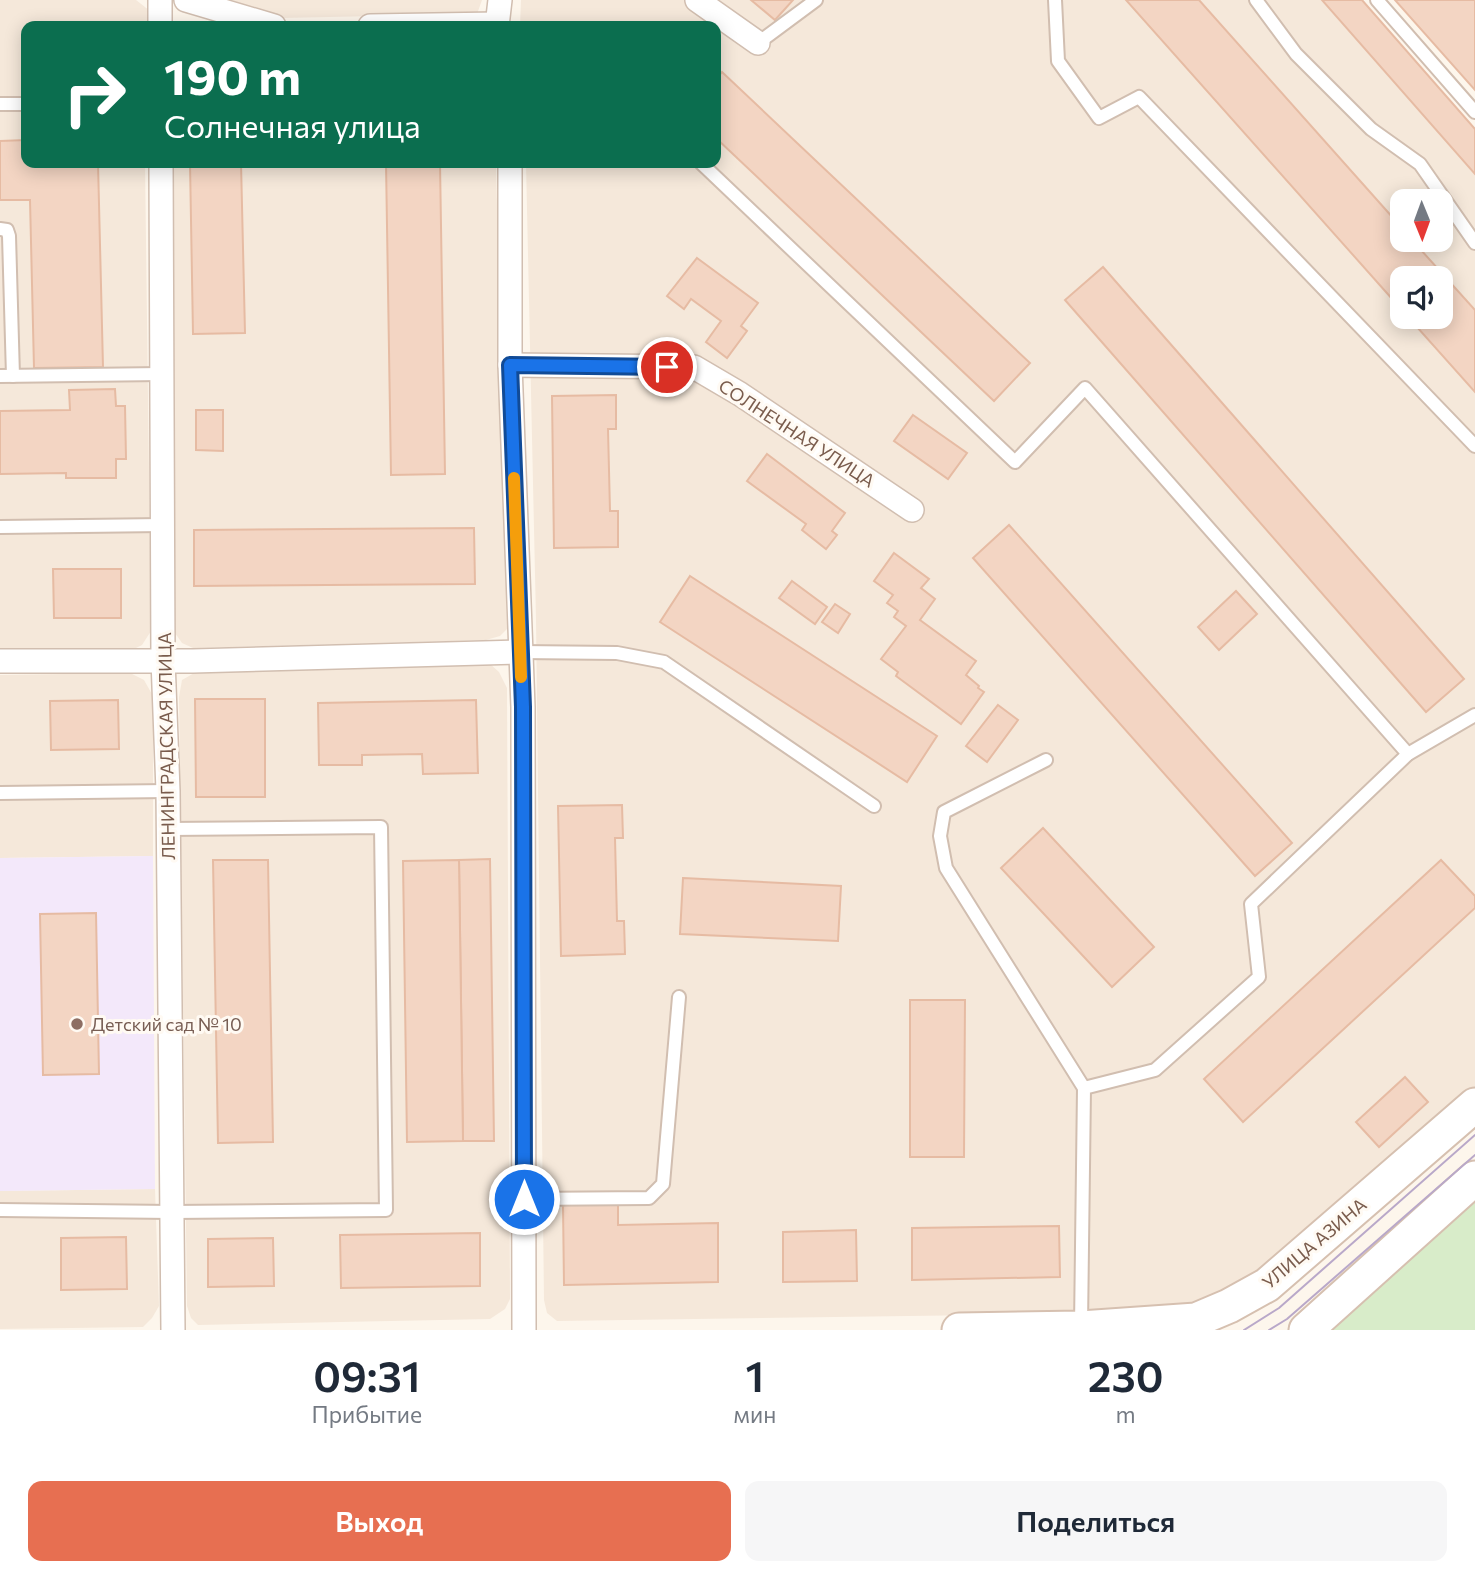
<!DOCTYPE html>
<html lang="ru">
<head>
<meta charset="utf-8">
<style>
	:root { --surface:#fff; --page:#f6f6f7; --text:#1f2937; --muted:#747a83; --accent:#e76f51 }
	body { margin:0; font-family:Commissioner,sans-serif; background:var(--page); color:var(--text); height:100vh; display:flex; flex-direction:column; font-size:26px; white-space:nowrap }
	* { box-sizing:border-box; margin:0 }
	p { font-size:23px; color:var(--muted) }
	.icon { flex:none; width:38px; height:38px; fill:none; stroke:currentColor; stroke-width:2; stroke-linecap:round; stroke-linejoin:round }
	.map { position:relative; height:1330px; overflow:hidden }
	.drawer { display:flex; flex-direction:column; background:var(--surface); flex:1 }
	.drawer>* { flex:none }
	.guide { position:absolute; left:21px; top:21px; width:700px; height:147px; border-radius:14px; box-shadow:0 4px 18px #0003; background:#0b6e4f; color:#fff; overflow:hidden }
	.needle { width:46px; rotate:179deg }
	.controls { position:absolute; left:1390px; top:189px; display:grid; gap:14px }
	.controls a { display:grid; place-items:center; width:63px; height:63px; border-radius:14px; background:var(--surface); box-shadow:0 4px 18px #0003; font-size:35px }
	.pin { position:absolute; display:grid; place-items:center; width:60px; height:60px; color:#fff; margin:-30px; border:4px solid #fff; border-radius:50%; box-shadow:0 2px 7px #0007 }
	.me { position:absolute; width:77px; margin:-38px; rotate:0deg; stroke-linejoin:round; filter:drop-shadow(0 0 5px #0008) }
	.turn { display:flex; align-items:center; gap:24px; height:147px; padding:0 28px; font-size:32px }
	.turn .icon { width:91px; height:91px; stroke-width:2.5 }
	.turn b { display:block; font-size:49px; line-height:60px }
	.eta { display:flex; justify-content:space-evenly; align-items:center; height:119px; text-align:center }
	.eta b { font-size:42px; font-weight:600; line-height:49px }
	.primary-button { display:flex; gap:14px; margin-top:auto; padding:14px 28px }
	.primary-button a { flex:1; height:80px; border-radius:14px; background:var(--accent); color:#fff; font-size:28px; font-weight:600; line-height:80px; text-align:center }
	.primary-button a+a { background:var(--page); color:var(--text) }
	.map>svg:first-child { display:block }
</style>
</head>
<body>
<div class="map">
<svg width="1475" height="1330" viewBox="0 0 1475 1330">
	<rect width="100%" height="100%" fill="#fdf6ec"/>
	<g fill="#f5e8da" fill-rule="evenodd">
		<path d="M0 0H136L150 11 152 26H26V163H145L151 631 142 645 128 652H0Z"/>
		<path d="M232 0H482L477 14 280 18Z"/>
		<path d="M521 0H1322L1475 174V1090L1256 1280 1195 1312 557 1321 547 1313 544 1300 536 620 526 163H716V26H520ZM1402 201H1440V240H1402ZM1402 278H1440V317H1402Z"/>
		<path d="M169 163H496L507 629 500 636 486 640 193 648 182 643 175 633Z"/>
		<path d="M489 663 499 672 507 688 510 1299 505 1309 490 1319 198 1325 191 1318 187 1306 179 697 182 680 196 672Z"/>
		<path d="M130 673 144 680 153 696V856L0 858V675Z"/>
		<path d="M155 1189 159 1306 152 1318 143 1327 0 1329V1191Z"/>
	</g>
	<path fill="#f3e8fa" d="M153 856 155 1189 0 1191V858Z"/>
	<path fill="#d8ecc9" d="M1475 1197V1330H1328Z"/>
	<g fill="#f3d5c3" stroke="#e6bba3" stroke-width="2">
		<path d="M751 0H793L775 20Z"/>
		<path d="M1126 0H1199L1402 228V240H1412L1475 310V392L1408 317H1440V278H1402V310Z"/>
		<path d="M1322 0H1362L1475 129V174Z"/>
		<path d="M1395 0H1475V90Z"/>
		<path d="M722 72 1030 363 994 401 716 138V79Z"/>
		<path d="M26 140V163H98L103 367 34 368 30 200H0V141Z"/>
		<path d="M190 163H241L245 333 193 334Z"/>
		<path d="M386 163H440L445 474 391 475Z"/>
		<path d="M697 258 758 303 741 326 747 331 727 358 706 342 721 321 691 299 684 309 667 296Z"/>
		<path d="M1103 267 1464 679 1426 712 1065 300Z"/>
		<path d="M115 389 116 406H125L126 459H116V478H66V473L0 474V411L70 410 69 390Z"/>
		<path d="M616 395V429H608L610 511H618V547L554 548 552 396Z"/>
		<path d="M196 410H223V451L196 450Z"/>
		<path d="M913 415 967 453 948 479 894 441Z"/>
		<path d="M767 454 845 513 832 531 837 535 826 549 802 530 806 524 747 481Z"/>
		<path d="M1009 525 1292 843 1255 876 973 558Z"/>
		<path d="M474 528 475 584 194 586V530Z"/>
		<path d="M894 553 929 579 921 588 935 599 920 620 976 661 966 675 979 686 978 688 984 692 961 724 896 676 898 672 881 659 906 626 894 617 898 611 887 603 893 595 874 581Z"/>
		<path d="M53 569H121V618H54Z"/>
		<path d="M690 576 937 736 907 782 660 622Z"/>
		<path d="M792 581 827 607 815 624 779 598Z"/>
		<path d="M1236 591 1257 614 1219 650 1198 627Z"/>
		<path d="M835 604 850 614 838 633 822 622Z"/>
		<path d="M195 699H265V797H196Z"/>
		<path d="M118 700 119 749 51 750 50 701Z"/>
		<path d="M476 700 478 773 423 774 422 754 362 755V765H319L318 703Z"/>
		<path d="M998 705 1018 720 987 762 966 746Z"/>
		<path d="M622 805 623 838H615L617 921H624L625 954 561 956 558 806Z"/>
		<path d="M1043 828 1154 947 1112 987 1001 868Z"/>
		<path d="M490 859 494 1141H463L459 860Z"/>
		<path d="M213 860H268L273 1142 218 1143Z"/>
		<path d="M459 860 463 1141 407 1142 403 861Z"/>
		<path d="M1441 860 1475 896V908L1243 1122 1204 1079Z"/>
		<path d="M683 878 841 886 838 941 680 934Z"/>
		<path d="M96 913 99 1074 43 1075 40 914Z"/>
		<path d="M910 1000H965L964 1157H910Z"/>
		<path d="M1405 1077 1428 1102 1379 1147 1356 1122Z"/>
		<path d="M618 1204V1225L718 1223V1282L564 1285 563 1205Z"/>
		<path d="M1059 1226 1060 1277 912 1280V1228Z"/>
		<path d="M856 1230 857 1281 783 1282V1232Z"/>
		<path d="M480 1233V1286L341 1288 340 1235Z"/>
		<path d="M126 1237 127 1289 61 1290V1238Z"/>
		<path d="M273 1238 274 1286 208 1287V1239Z"/>
	</g>
	<g fill="none" stroke-linecap="round" stroke-linejoin="round">
		<g stroke="#d1beb0" stroke-width="16">
			<g id="lane">
				<path d="M1055 0 1058 61 1099 118 1139 97 1475 446"/>
				<path d="M1256 0 1296 54 1371 129 1420 164 1475 243"/>
				<path d="M1377 0 1475 112"/>
				<path d="M758 43 816 0"/>
				<path d="M0 104H26"/>
				<path d="M701 163 1015 462 1085 388 1408 754"/>
				<path d="M0 229 7 230 9 236 13 376"/>
				<path d="M0 376 162 374"/>
				<path d="M0 527 163 525"/>
				<path d="M520 652 617 653 664 662 874 806"/>
				<path d="M1046 760 944 812 940 836 946 868 1084 1088"/>
				<path d="M0 793 168 791"/>
				<path d="M524 1199 649 1198 663 1184 679 997"/>
				<path d="M0 1210 172 1212 386 1210 381 827 168 829"/>
				<path d="M1081 1326 1084 1088 1155 1070 1259 977 1251 904 1408 754 1475 715"/>
			</g>
		</g>
		<g stroke="#d1beb0" stroke-width="26">
			<g id="street">
				<path d="M160 0V26"/>
				<path d="M186 0 274 26"/>
				<path d="M697 0 758 43"/>
				<path d="M370 26 497 24"/>
				<path d="M497 26 500 0"/>
				<path d="M161 163 163 660 168 791 173 1330"/>
				<path d="M510 163V365L523 707 524 1330"/>
				<path d="M510 365 694 367 740 394 912 510"/>
				<path d="M0 661H193L520 652"/>
			</g>
		</g>
		<g stroke="#d6c0b0" stroke-width="37">
			<g id="secondary">
				<path d="M959 1330 1081 1328 1196 1320 1229 1306 1267 1285 1475 1105"/>
				<path d="M1306 1330 1475 1178"/>
			</g>
		</g>
		<use href="#lane" stroke="#fff" stroke-width="12"/>
		<use href="#street" stroke="#fff" stroke-width="23"/>
		<use href="#secondary" stroke="#fff" stroke-width="33"/>
		<g stroke="#b9a8c9" stroke-width="2">
			<path d="M1244 1330 1279 1308 1475 1135"/>
			<path d="M1269 1330 1287 1319 1475 1155"/>
		</g>
	</g>
	<g fill="none" stroke-linecap="round" stroke-linejoin="round">
		<g stroke="#114b97" stroke-width="18">
			<path id="route" d="M524 1199 523 707 510 365 667 367"/>
		</g>
		<use href="#route" stroke="#1a73e8" stroke-width="12"/>
		<path stroke="#f59e0b" stroke-width="12" d="M514 478 521 677"/>
	</g>
	<circle fill="#8d6e63" stroke="#fffaf3" stroke-width="2.5" cx="77" cy="1024" r="7"/>
	<g text-anchor="middle" dominant-baseline="central" stroke-width="6" stroke-linejoin="round" paint-order="stroke">
		<g font-size="18" fill="#7a5c4d" stroke="#fffaf3">
			<text transform="translate(797 433) rotate(33)">СОЛНЕЧНАЯ УЛИЦА</text>
			<text transform="translate(166 746) rotate(-91)">ЛЕНИНГРАДСКАЯ УЛИЦА</text>
			<text transform="translate(1314 1243) rotate(-40)">УЛИЦА АЗИНА</text>
		</g>
		<g font-size="18" fill="#785e54" stroke="#fffaf3" text-anchor="start">
			<text x="91" y="1024">Детский сад № 10</text>
		</g>
	</g>
</svg>
<div class="controls">
<a><svg class="needle" viewBox="-14 -14 28 28"><path d="M0-13l5 13h-10z" fill="#e53935"/><path d="M0 13l5-13h-10z" fill="#747a83"/></svg></a>
<a><svg class="icon" aria-label="sound" viewBox="0 0 24 24"><path d="M4 9h4l5-4v14l-5-4H4zM17 9q2 3 0 6"/></svg></a>
</div>
<div class="pin" style="left:667px;top:367px;background:#d93025"><svg class="icon" aria-label="arrive" viewBox="0 0 24 24"><path d="M6 21V4h12l-3 4 3 4H6"/></svg></div>
<svg class="me" style="left:524px;top:1199px" viewBox="-20 -20 40 40"><circle r="17" fill="#1a73e8" stroke="#fff" stroke-width="3"/><path d="M0-11L8 9 0 5-8 9z" fill="#fff"/></svg>
<div class="guide">
<div class="turn"><svg class="icon" aria-label="right" viewBox="0 0 24 24"><path d="M7 20v-9h11M14 6l5 5-5 5"/></svg><div><b>190 m</b>Солнечная улица</div></div>
</div>
</div>
<section class="drawer">
<div class="eta">
<div><b>09:31</b><p>Прибытие</p></div>
<div><b>1</b><p>мин</p></div>
<div><b>230</b><p>m</p></div>
</div>
<div class="primary-button"><a>Выход</a><a>Поделиться</a></div>
</section>
</body>
</html>
